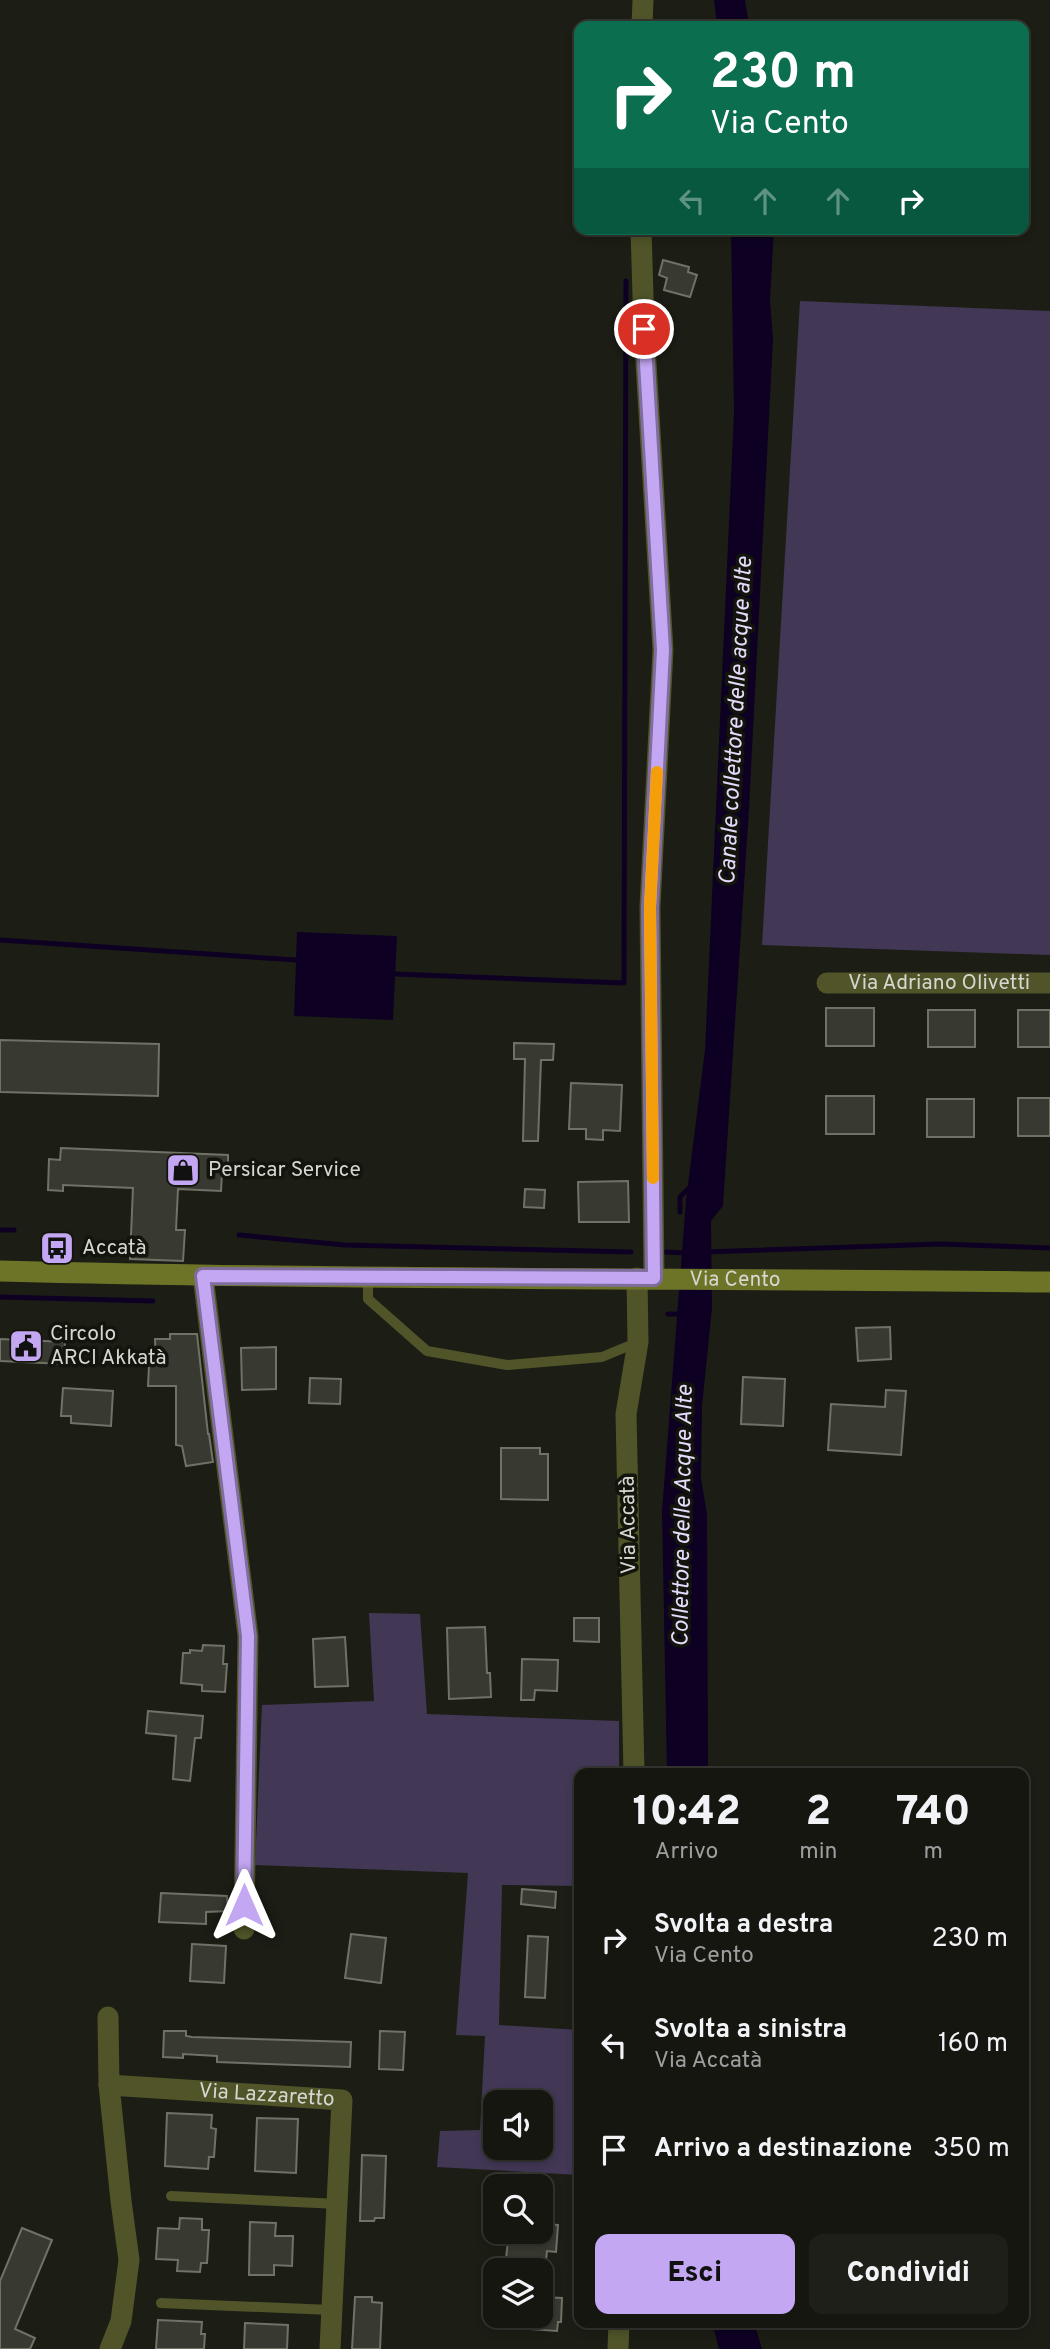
<!DOCTYPE html>
<html lang="it">
<head>
<meta charset="utf-8">
<style>
	:root { --surface:#151610; --page:#1e1f19; --text:#f1f3f6; --muted:#9d9f9f; --line:#343530; --accent:#c3a7f2 }
	body { margin:0; font-family:Overpass,sans-serif; background:var(--page); color:var(--text); height:100vh; display:flex; flex-direction:column; font-size:26px; white-space:nowrap }
	* { box-sizing:border-box; margin:0 }
	p { font-size:23px; color:var(--muted) }
	.icon { flex:none; width:38px; height:38px; fill:none; stroke:currentColor; stroke-width:2; stroke-linecap:round; stroke-linejoin:round }
	.map { position:relative; flex:1; overflow:hidden }
	.details { position:absolute; left:574px; top:1768px; width:455px; height:560px; display:flex; flex-direction:column; background:var(--surface); border-radius:14px; box-shadow:0 4px 10px #0003,0 0 0 2px var(--line) }
	.details>* { flex:none }
	.banner { position:absolute; left:574px; top:21px; width:455px; height:214px; border-radius:14px; box-shadow:0 4px 10px #0003,0 0 0 2px var(--line); background:#0b6e4f; color:#fff; overflow:hidden }
	.controls { position:absolute; left:483px; top:2090px; display:grid; gap:14px }
	.controls a { display:grid; place-items:center; width:70px; height:70px; border-radius:14px; background:var(--surface); box-shadow:0 4px 10px #0003,0 0 0 2px var(--line); font-size:35px }
	.pin { position:absolute; display:grid; place-items:center; width:60px; height:60px; color:#fff; margin:-30px; border:4px solid #fff; border-radius:50%; box-shadow:0 2px 7px #0007 }
	.me { position:absolute; width:77px; margin:-38px; rotate:0deg; stroke-linejoin:round; filter:drop-shadow(0 0 5px #0008) }
	.turn { display:flex; align-items:center; gap:24px; height:147px; padding:0 21px; font-size:32px }
	.turn .icon { width:91px; height:91px; stroke-width:2.5 }
	.turn b { display:block; font-size:49px; line-height:60px }
	.lanes { display:flex; align-items:center; height:66px; padding:0 21px; background:#0003; justify-content:center; gap:35px; direction:ltr }
	.lanes .off { opacity:.35 }
	.eta { display:flex; justify-content:space-evenly; align-items:center; height:119px; text-align:center }
	.eta b { font-size:42px; font-weight:800; line-height:49px }
	.primary-button { display:flex; gap:14px; margin-top:auto; padding:14px 21px }
	.primary-button a { flex:1; height:80px; border-radius:14px; background:var(--accent); color:#111; font-size:28px; font-weight:800; line-height:80px; text-align:center }
	.primary-button a+a { background:var(--page); color:var(--text) }
	ul { padding:0; list-style:none }
	li { display:flex; align-items:center; gap:21px; height:105px; padding:0 21px }
	li div { flex:1 }
	li b { display:block; font-size:26px }
	li em { font-style:normal }
	.map>svg:first-child { display:block }
</style>
</head>
<body>
<div class="map">
<svg width="1050" height="2349" viewBox="0 0 1050 2349">
	<rect width="100%" height="100%" fill="#1c1e15"/>
	<g fill="#423755" fill-rule="evenodd">
		<path d="M800 301 1050 311V955L762 945Z"/>
		<path d="M369 1613 420 1614 427 1714 619 1721V1773H579V1886L502 1885 499 2025 579 2030V2175L437 2167 440 2131 480 2130 485 2036 456 2035 468 1873 255 1865 262 1705 374 1701ZM495 2102H541V2147H495Z"/>
	</g>
	<g fill="#0e0023">
		<path d="M714 0H745L749 26H717Z"/>
		<path d="M731 229H774L770 300 773 339 749 809 723 1206 711 1221 712 1308 702 1406 701 1478 707 1514 708 1773H667L662 1511 686 1200 705 1050 734 412Z"/>
		<path d="M297 932 397 936 393 1020 294 1016Z"/>
		<path d="M712 2322H754L762 2349H719Z"/>
	</g>
	<g fill="none" stroke-linecap="round" stroke-linejoin="round">
		<g stroke="#0e0023" stroke-width="5">
			<path d="M0 940 296 960"/>
			<path d="M395 974 624 983 626 281"/>
			<path d="M680 1212V1197L692 1185"/>
			<path d="M0 1230H14"/>
			<path d="M239 1235 345 1245 631 1252"/>
			<path d="M664 1252 689 1253"/>
			<path d="M706 1252 940 1244 1050 1248"/>
			<path d="M0 1297 153 1301"/>
			<path d="M668 1314H683"/>
		</g>
	</g>
	<g fill="#383930" stroke="#707167" stroke-width="2">
		<path d="M663 260 689 267 688 272 697 275 690 297 664 290 667 278 659 275Z"/>
		<rect x="826" y="1008" width="48" height="38"/>
		<rect x="928" y="1010" width="47" height="37"/>
		<rect x="1018" y="1010" width="32" height="37"/>
		<path d="M0 1040 159 1044 158 1096 0 1092Z"/>
		<path d="M514 1043 554 1044 553 1060H541L538 1141H523L525 1059H514Z"/>
		<path d="M571 1083 622 1085 620 1131 603 1130V1140L586 1139V1129H569Z"/>
		<rect x="826" y="1096" width="48" height="38"/>
		<rect x="1018" y="1098" width="32" height="38"/>
		<rect x="927" y="1099" width="47" height="38"/>
		<path d="M61 1148 228 1155V1173H222L221 1191 178 1189 176 1230H185L183 1261 130 1259 133 1188 63 1185V1191L48 1190 49 1159 60 1160Z"/>
		<path d="M628 1181 629 1222H579L578 1182Z"/>
		<path d="M525 1189 545 1190 544 1208 524 1207Z"/>
		<path d="M890 1327 891 1359 858 1361 856 1328Z"/>
		<path d="M170 1334H197L208 1434H209L213 1462 186 1466 182 1446 176 1445V1386H148L149 1366H156L155 1339H170Z"/>
		<path d="M0 1339 65 1342 64 1364 0 1361Z"/>
		<path d="M276 1347V1389L242 1390 241 1348Z"/>
		<path d="M743 1377 785 1379 783 1426 741 1424Z"/>
		<path d="M310 1378 341 1379 340 1404 309 1403Z"/>
		<path d="M63 1388 113 1391 111 1426 71 1423V1416H61Z"/>
		<path d="M886 1390 906 1391 901 1455 828 1450 831 1404 885 1407Z"/>
		<path d="M501 1448H540V1454H548V1500L501 1499Z"/>
		<path d="M574 1618H599V1642L574 1641Z"/>
		<path d="M485 1627 487 1673H490L491 1697 449 1699 447 1628Z"/>
		<path d="M345 1637 348 1686 315 1687 313 1639Z"/>
		<path d="M203 1645 224 1646 223 1664H227L225 1692 202 1691V1685L181 1683 183 1653H190V1650L202 1651Z"/>
		<path d="M522 1659 558 1660 557 1691 535 1690 534 1700H521Z"/>
		<path d="M148 1711 203 1716 201 1738H195L190 1781 173 1779 176 1736 146 1733Z"/>
		<path d="M522 1889 556 1892 555 1908 521 1904Z"/>
		<path d="M161 1893 227 1896 228 1911 206 1912V1924L159 1922Z"/>
		<path d="M351 1934 386 1938 381 1983 345 1978Z"/>
		<path d="M528 1936 548 1937 545 1998 525 1997Z"/>
		<path d="M192 1944 226 1946 224 1983 190 1981Z"/>
		<path d="M164 2031H186V2036L192 2037 351 2042 350 2067 217 2062V2056L183 2054V2058L163 2057Z"/>
		<path d="M380 2031 405 2032 403 2070 379 2069Z"/>
		<path d="M167 2113 212 2115 211 2128 216 2129 214 2157H209L208 2169 165 2166Z"/>
		<path d="M257 2118 298 2119 296 2173 255 2171Z"/>
		<path d="M362 2155 386 2156 384 2218H375L374 2221H360Z"/>
		<path d="M180 2218 202 2219V2230H209L207 2263H201L200 2272 177 2271 178 2260 156 2259 158 2228 179 2229Z"/>
		<path d="M250 2222 276 2223 275 2236H293L292 2266 274 2265V2275H249Z"/>
		<path d="M541 2224 558 2225 556 2252 547 2251 545 2270 505 2268 508 2240 518 2241 519 2231H541Z"/>
		<path d="M22 2228 52 2240 15 2329 35 2338 30 2349H0V2281Z"/>
		<path d="M355 2297H372V2302L382 2303 380 2349H352Z"/>
		<path d="M541 2297 562 2298 561 2322H558L557 2331 499 2327V2315H541Z"/>
		<path d="M158 2320 202 2322 201 2334H205L204 2349H156Z"/>
		<path d="M245 2323 288 2325 287 2349H244Z"/>
	</g>
	<g fill="none" stroke-linecap="round" stroke-linejoin="round">
		<g stroke="#505428" stroke-width="10">
			<path d="M368 1278V1299L427 1351 507 1365 602 1357 638 1342"/>
			<path d="M171 2196 338 2204"/>
			<path d="M161 2303 331 2310"/>
		</g>
		<g stroke="#505428" stroke-width="21">
			<path d="M642 26 643 0"/>
			<path d="M641 229 644 329 663 650 650 907 654 1278"/>
			<path id="s1" d="M827 983H1050"/>
			<path d="M203 1276 248 1636 244 1929"/>
			<path d="M634 1773 626 1414 638 1342 637 1278"/>
			<path d="M108 2017 109 2085 121 2201 129 2260 121 2321 110 2349"/>
			<path id="s2" d="M109 2085 342 2100 330 2349"/>
			<path d="M618 2349 619 2322"/>
		</g>
		<path stroke="#6d7428" stroke-width="21" id="s3" d="M0 1271C350 1280 700 1278 1050 1282"/>
	</g>
	<g fill="none" stroke-linecap="round" stroke-linejoin="round">
		<g stroke="#7f6d9d" stroke-width="18">
			<path id="route" d="M244 1905 248 1636 203 1276 654 1278 650 907 663 650 644 329"/>
		</g>
		<use href="#route" stroke="#c3a7f2" stroke-width="12"/>
		<path stroke="#f59e0b" stroke-width="12" d="M653 1178 650 907 657 772"/>
	</g>
	<defs>
		<g id="shop-square" transform="scale(1.75)"><rect x="-9" y="-9" width="18" height="18" rx="4" fill="#c3a7f2" stroke="#13140c"/><path d="M-5-2.5h2.3a2.7 3.5 0 0 1 5.4 0H5L5.5 6h-11ZM-1.5-2.5h3a1.5 2.3 0 0 0-3 0Z" fill="#111"/></g>
		<g id="bus-square" transform="scale(1.75)"><rect x="-9" y="-9" width="18" height="18" rx="4" fill="#c3a7f2" stroke="#13140c"/><path d="M-5-6H5V4H4V6H2V4H-2V6H-4V4H-5ZM-3.5-4V0h7V-4ZM-3.5 1.2v1.5H-2V1.2ZM2 1.2v1.5H3.5V1.2Z" fill="#111"/></g>
		<g id="civic-square" transform="scale(1.75)"><rect x="-9" y="-9" width="18" height="18" rx="4" fill="#c3a7f2" stroke="#13140c"/><path d="M-.6-6.5H3V-4.5H.6V-3L4-1V1h2V6H-6V1h2V-1L-.6-3ZM-1.2 2.5V6h2.4V2.5Z" fill="#111"/></g>
	</defs>
	<g fill-rule="evenodd">
		<use href="#shop-square" x="183" y="1170"/>
		<use href="#bus-square" x="57" y="1248"/>
		<use href="#civic-square" x="26" y="1346"/>
	</g>
	<g text-anchor="middle" dominant-baseline="central" stroke-width="7" stroke-linejoin="round" paint-order="stroke">
		<g font-size="21" fill="#d6d7d1" stroke="#13140c">
			<text stroke="none"><textPath href="#s1" startOffset="112">Via Adriano Olivetti</textPath></text>
			<text stroke="none"><textPath href="#s3" startOffset="735">Via Cento</textPath></text>
			<text transform="translate(629 1525) rotate(-91)">Via Accatà</text>
			<text stroke="none"><textPath href="#s2" startOffset="158">Via Lazzaretto</textPath></text>
		</g>
		<g font-size="21" fill="#d6d7d1" stroke="#13140c" text-anchor="start">
			<text x="208" y="1170">Persicar Service</text>
			<text x="82" y="1248">Accatà</text>
			<text x="50" y="1334">Circolo<tspan x="50" dy="24">ARCI Akkatà</tspan></text>
		</g>
		<g font-size="23" font-style="italic" fill="#e6dbfc" stroke="#13140c">
			<text transform="translate(737 721) rotate(-87)">Canale collettore delle acque alte</text>
			<text transform="translate(684 1516) rotate(-89)">Collettore delle Acque Alte</text>
		</g>
	</g>
</svg>
<div class="controls">
<a><svg class="icon" aria-label="sound" viewBox="0 0 24 24"><path d="M4 9h4l5-4v14l-5-4H4zM17 9q2 3 0 6"/></svg></a>
<a><svg class="icon" aria-label="search" viewBox="0 0 24 24"><circle cx="10" cy="10" r="6"/><path d="M15 15l6 6"/></svg></a>
<a><svg class="icon" aria-label="layers" viewBox="0 0 24 24"><path d="M12 4l9 5-9 5-9-5zM3 14l9 5 9-5"/></svg></a>
</div>
<div class="pin" style="left:644px;top:329px;background:#d93025"><svg class="icon" aria-label="arrive" viewBox="0 0 24 24"><path d="M6 21V4h12l-3 4 3 4H6"/></svg></div>
<svg class="me" style="left:244px;top:1905px" viewBox="-20 -20 40 40"><path d="M0-17L14 15 0 8-14 15z" fill="#c3a7f2" stroke="#fff" stroke-width="4"/></svg>
<div class="banner">
<div class="turn"><svg class="icon" aria-label="right" viewBox="0 0 24 24"><path d="M7 20v-9h11M14 6l5 5-5 5"/></svg><div><b>230 m</b>Via Cento</div></div>
<div class="lanes"><svg class="icon off" aria-label="left" viewBox="0 0 24 24"><path d="M17 20v-9H6M10 6l-5 5 5 5"/></svg><svg class="icon off" aria-label="ahead" viewBox="0 0 24 24"><path d="M12 20V5M6 11l6-6 6 6"/></svg><svg class="icon off" aria-label="ahead" viewBox="0 0 24 24"><path d="M12 20V5M6 11l6-6 6 6"/></svg><svg class="icon" aria-label="right" viewBox="0 0 24 24"><path d="M7 20v-9h11M14 6l5 5-5 5"/></svg></div>
</div>
<section class="details">
<div class="eta">
<div><b>10:42</b><p>Arrivo</p></div>
<div><b>2</b><p>min</p></div>
<div><b>740</b><p>m</p></div>
</div>
<ul>
<li><svg class="icon" aria-label="right" viewBox="0 0 24 24"><path d="M7 20v-9h11M14 6l5 5-5 5"/></svg><div><b>Svolta a destra</b><p>Via Cento</p></div><em>230 m</em></li>
<li><svg class="icon" aria-label="left" viewBox="0 0 24 24"><path d="M17 20v-9H6M10 6l-5 5 5 5"/></svg><div><b>Svolta a sinistra</b><p>Via Accatà</p></div><em>160 m</em></li>
<li><svg class="icon" aria-label="arrive" viewBox="0 0 24 24"><path d="M6 21V4h12l-3 4 3 4H6"/></svg><div><b>Arrivo a destinazione</b></div><em>350 m</em></li>
</ul>
<div class="primary-button"><a>Esci</a><a>Condividi</a></div>
</section>
</div>
</body>
</html>
